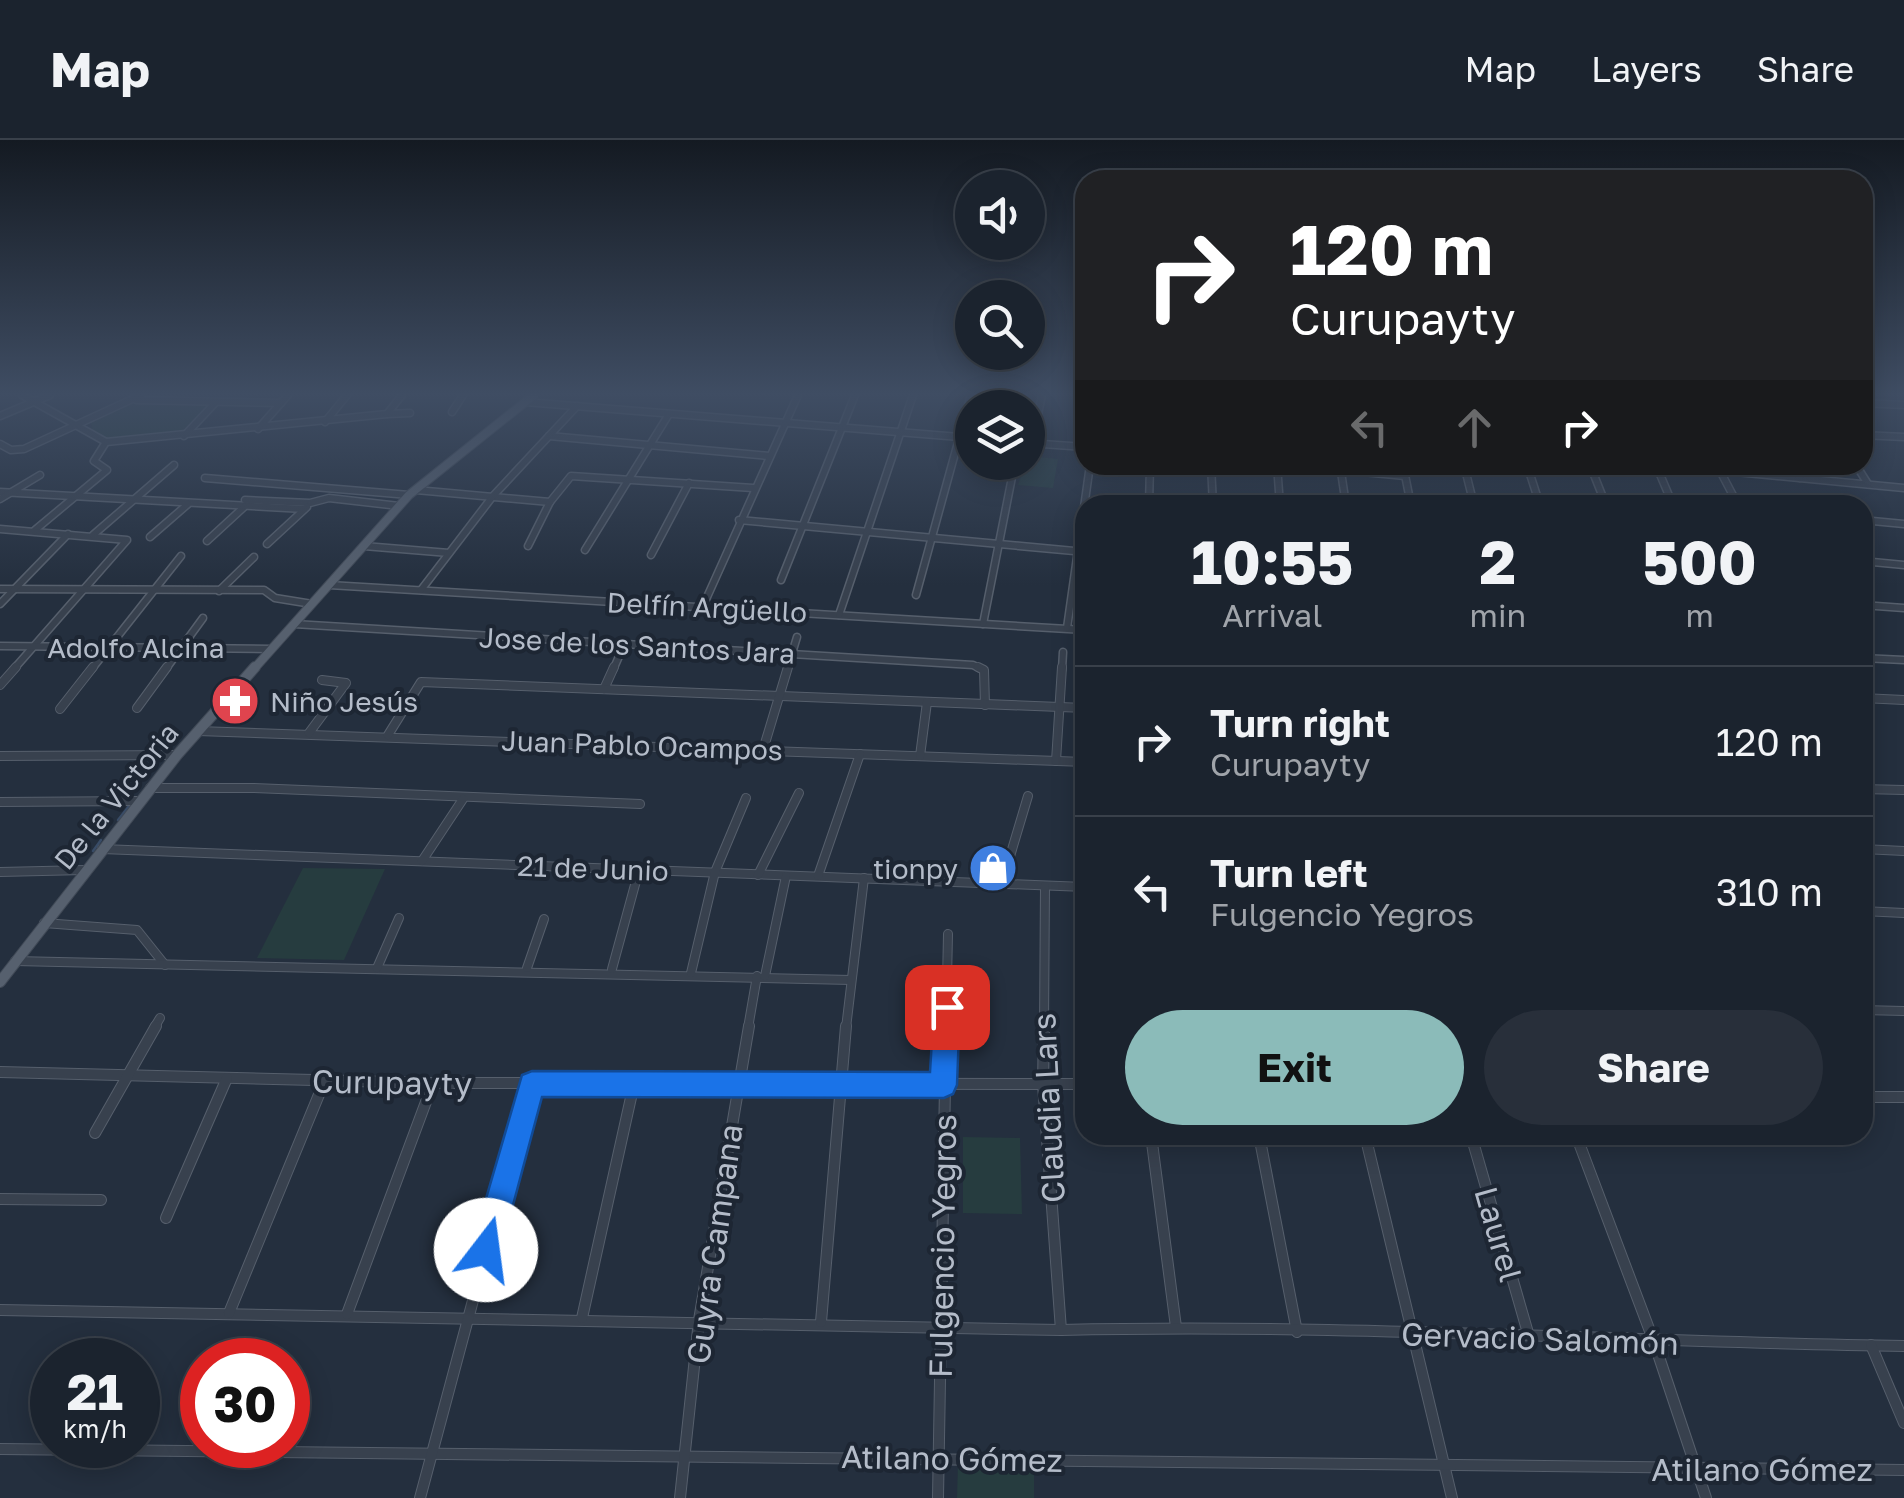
<!DOCTYPE html>
<html lang="en">
<head>
<meta charset="utf-8">
<style>
	:root { --surface:#1b232e; --page:#282f3a; --text:#f1f3f6; --muted:#a0a4aa; --line:#39404a; --accent:#8bbbb9 }
	body { margin:0; font-family:"Golos Text",sans-serif; background:var(--page); color:var(--text); height:100vh; display:flex; flex-direction:column; font-size:38px; white-space:nowrap }
	* { box-sizing:border-box; margin:0 }
	p { font-size:32px; color:var(--muted) }
	.icon { flex:none; width:55px; height:55px; fill:none; stroke:currentColor; stroke-width:2; stroke-linecap:round; stroke-linejoin:round }
	.map { position:relative; flex:1; overflow:hidden }
	.drawer { position:absolute; left:1075px; top:355px; width:798px; height:650px; display:flex; flex-direction:column; background:var(--surface); border-radius:30px; box-shadow:0 5px 25px #0003,0 0 0 2px var(--line) }
	.drawer>* { flex:none }
	.top-card { position:absolute; left:1075px; top:30px; width:798px; height:305px; border-radius:30px; box-shadow:0 5px 25px #0003,0 0 0 2px var(--line); background:#202124; color:#fff; overflow:hidden }
	.controls { position:absolute; left:955px; top:30px; display:grid; gap:20px }
	.controls a { display:grid; place-items:center; width:90px; height:90px; border-radius:50%; background:var(--surface); box-shadow:0 5px 25px #0003,0 0 0 2px var(--line); font-size:50px }
	.speed { position:absolute; left:30px; top:1198px; display:flex; gap:20px; font-size:50px; font-weight:700; text-align:center }
	.speed>* { display:grid; place-content:center; width:130px; height:130px; border-radius:50%; background:var(--surface); box-shadow:0 5px 25px #0003,0 0 0 2px var(--line); line-height:1 }
	.speed small { font-size:25px; font-weight:400 }
	.speed .limit { border:15px solid #d22; background:#fff; color:#111 }
	.pin { position:absolute; display:grid; place-items:center; width:85px; height:85px; color:#fff; margin:-42px; border-radius:20px; box-shadow:0 5px 15px #0006 }
	.me { position:absolute; width:110px; margin:-55px; rotate:15deg; stroke-linejoin:round; filter:drop-shadow(0 0 8px #0008) }
	.turn { display:flex; align-items:center; gap:35px; height:210px; padding:0 50px; font-size:45px }
	.turn .icon { width:130px; height:130px; stroke-width:2.5 }
	.turn b { display:block; font-size:70px; line-height:85px }
	.lanes { display:flex; align-items:center; height:95px; padding:0 50px; background:#0003; justify-content:center; gap:50px; direction:ltr }
	.lanes .off { opacity:.35 }
	.eta { display:flex; justify-content:space-evenly; align-items:center; height:170px; text-align:center }
	.eta b { font-size:60px; font-weight:700; line-height:70px }
	.action { display:flex; gap:20px; margin-top:auto; padding:20px 50px }
	.action a { flex:1; height:115px; border-radius:60px; background:var(--accent); color:#111; font-size:40px; font-weight:700; line-height:115px; text-align:center }
	.action a+a { background:var(--page); color:var(--text) }
	ul { padding:0; list-style:none }
	li { display:flex; align-items:center; gap:30px; height:150px; padding:0 50px; border-top:2px solid var(--line) }
	li div { flex:1 }
	li b { display:block; font-size:38px }
	li em { font-style:normal }
	header { display:flex; align-items:center; gap:60px; box-sizing:border-box; height:140px; padding:0 50px; background:var(--surface); border-bottom:2px solid var(--line) }
	header strong { font-size:48px }
	nav { display:flex; gap:55px; margin-inline-start:auto; font-size:35px }
	.map>svg:first-child { display:block }
</style>
</head>
<body>
<header>
<strong>Map</strong>
<nav><a>Map</a><a>Layers</a><a>Share</a></nav>
</header>
<div class="map">
<svg width="1904" height="1358" viewBox="0 0 1904 1358">
	<rect width="100%" height="100%" fill="#242f3e"/>
	<g fill="#263c3f">
		<path d="M137 262 210 265 181 295 116 300 93 293 91 282Z"/>
		<path d="M1028 316 1058 319 1053 348 1018 345Z"/>
		<path d="M303 728 385 729 344 820 257 818Z"/>
		<path d="M963 997 1020 998 1022 1074 963 1073Z"/>
		<path d="M958 1323 1034 1325V1358H957Z"/>
	</g>
	<g fill="none" stroke-linecap="round" stroke-linejoin="round">
		<g stroke="#394c67" stroke-width="2.5">
			<path d="M118 680 129 666"/>
			<path d="M93 711 101 700"/>
		</g>
		<g stroke="#565f6c" stroke-width="9">
			<g id="minor-far2">
				<path d="M22 255 106 302 94 321 107 330 35 390"/>
				<path d="M402 255 387 274 410 273"/>
				<path d="M136 260 281 263"/>
				<path d="M525 262 972 298"/>
				<path d="M1862 263 1904 265"/>
				<path d="M452 272 463 255"/>
				<path d="M0 276 50 255"/>
				<path d="M325 282 347 255"/>
				<path d="M258 289 288 255"/>
				<path d="M1862 295 1904 297"/>
				<path d="M184 296 215 263"/>
				<path d="M549 296 769 316"/>
				<path d="M106 302 387 274"/>
				<path d="M1028 303 1085 307"/>
				<path d="M1032 303 1042 255"/>
				<path d="M0 304 11 310 24 309 141 255"/>
				<path d="M1211 325 1213 365"/>
				<path d="M1277 325 1280 365"/>
				<path d="M1290 325 1405 336"/>
				<path d="M1340 325 1346 365"/>
				<path d="M1403 325 1411 365"/>
				<path d="M1464 325 1474 365"/>
				<path d="M1527 325 1540 365"/>
				<path d="M1590 325 1606 365"/>
				<path d="M1656 325 1673 365"/>
				<path d="M1663 325 1904 348"/>
				<path d="M1717 325 1738 365"/>
				<path d="M1792 325 1800 338"/>
				<path d="M1856 325 1868 344"/>
				<path d="M205 338 409 355"/>
				<path d="M416 350 550 362"/>
				<path d="M0 352 304 369"/>
				<path d="M0 359 40 335"/>
				<path d="M245 360 310 363 329 358 399 366"/>
				<path d="M1149 365 1150 325"/>
				<path d="M739 380 1085 412"/>
				<path d="M1862 380 1904 384"/>
				<path d="M0 389 127 400 13 530"/>
				<path d="M93 395 174 325"/>
				<path d="M150 397 188 364"/>
				<path d="M207 401 244 367"/>
				<path d="M267 404 307 367"/>
				<path d="M364 406 449 413"/>
				<path d="M528 406 550 362 571 336 753 348"/>
				<path d="M585 410 669 274"/>
				<path d="M651 415 689 343"/>
				<path d="M1862 421 1904 425"/>
				<path d="M781 440 855 255"/>
				<path d="M329 445 1085 490"/>
				<path d="M0 449 264 450 275 458 312 464"/>
				<path d="M421 450 493 356 577 266"/>
				<path d="M219 451 254 417"/>
				<path d="M916 455 971 255"/>
				<path d="M0 464 68 394"/>
				<path d="M1862 465 1904 468"/>
				<path d="M703 466 798 255"/>
				<path d="M839 475 913 255"/>
				<path d="M294 484 973 525 983 530"/>
				<path d="M983 484 1015 322"/>
				<path d="M1067 488 1090 325"/>
				<path d="M0 506 271 509"/>
				<path d="M1862 518 1904 520"/>
				<path d="M91 530 181 416"/>
				<path d="M165 530 203 478"/>
				<path d="M613 530 624 505"/>
				<path d="M787 530 797 497"/>
				<path d="M1062 530 1063 512"/>
			</g>
		</g>
		<g stroke="#565f6c" stroke-width="10">
			<g id="minor-far1">
				<path d="M978 527 984 530 985 565"/>
				<path d="M0 545 16 527"/>
				<path d="M604 549 614 527"/>
				<path d="M1862 558 1904 560"/>
				<path d="M137 568 167 527"/>
				<path d="M60 569 93 527"/>
				<path d="M198 591 1085 622"/>
				<path d="M309 593 346 543 322 540"/>
				<path d="M388 595 421 542 1085 568"/>
				<path d="M763 610 788 527"/>
				<path d="M0 616 177 615"/>
				<path d="M920 616 927 562"/>
				<path d="M1056 621 1062 527"/>
				<path d="M150 648H254L640 664"/>
				<path d="M1862 649 1904 650"/>
				<path d="M0 662 140 661"/>
				<path d="M102 709 1085 747"/>
				<path d="M1862 709 1904 711"/>
				<path d="M422 721 463 659"/>
				<path d="M0 732 85 730"/>
				<path d="M758 735 799 653"/>
				<path d="M818 736 860 614"/>
				<path d="M1002 743 1028 656"/>
				<path d="M1862 771 1904 773"/>
				<path d="M44 783 137 790 165 825"/>
				<path d="M15 821 851 840"/>
				<path d="M377 828 399 778"/>
				<path d="M527 828 544 779"/>
				<path d="M612 829 639 730"/>
				<path d="M691 833 715 732 746 658"/>
				<path d="M765 836 786 736"/>
				<path d="M1862 870 1904 871"/>
				<path d="M154 888 160 878"/>
				<path d="M748 888 757 836"/>
				<path d="M846 888 864 738"/>
				<path d="M946 888 948 794"/>
				<path d="M1044 888 1045 746"/>
			</g>
		</g>
		<g stroke="#565f6c" stroke-width="12">
			<g id="minor">
				<path d="M1044 886 1043 944 1061 1190"/>
				<path d="M0 932 433 943 1085 944"/>
				<path d="M1862 957H1904"/>
				<path d="M95 993 156 886"/>
				<path d="M1151 995 1176 1187"/>
				<path d="M1259 995 1297 1192"/>
				<path d="M1365 995 1452 1358"/>
				<path d="M1471 995 1528 1193"/>
				<path d="M1576 995 1654 1202 1706 1358"/>
				<path d="M0 1059 101 1060"/>
				<path d="M166 1078 227 938"/>
				<path d="M0 1170 1061 1190C1342 1183 1623 1202 1904 1206"/>
				<path d="M229 1173 325 940"/>
				<path d="M347 1174 433 943"/>
				<path d="M582 1178 634 944"/>
				<path d="M821 1182 846 886"/>
				<path d="M1871 1205 1904 1283"/>
				<path d="M0 1309 1904 1330"/>
				<path d="M420 1358 531 944"/>
				<path d="M680 1358 699 1180 749 886"/>
				<path d="M938 1358 946 886"/>
			</g>
		</g>
		<g stroke="#414a57" stroke-width="10">
			<path id="major-far1" d="M253 530 409 355 534 255"/>
		</g>
		<g stroke="#414a57" stroke-width="12">
			<path id="major" d="M0 842 177 615 255 527"/>
		</g>
		<use href="#minor-far2" stroke="#38414e" stroke-width="6"/>
		<use href="#minor-far1" stroke="#38414e" stroke-width="8"/>
		<use href="#minor" stroke="#38414e" stroke-width="10"/>
		<use href="#major-far1" stroke="#56606e" stroke-width="8"/>
		<use href="#major" stroke="#56606e" stroke-width="10"/>
	</g>
	<linearGradient id="sky" x2="0" y2="1"><stop stop-color="#141a22"/><stop offset="0.57" stop-color="#3f4d63"/><stop offset="1" stop-color="#3f4d63" stop-opacity="0"/></linearGradient>
	<rect width="1904" height="445" fill="url(#sky)"/>
	<path fill="#1a73e8" stroke="#114b97" stroke-width="2.5" d="M947 855 956 859 960 867 957 945 953 954 944 958 542 957 501 1110 496 1120 486 1125 475 1120 471 1110 522 935 532 931 930 932 934 867 938 859Z"/>
	<defs>
		<g id="pharmacy-disc" transform="scale(2.5)"><circle r="9.5" fill="#e0444e" stroke="#1d2633"/><path d="M-2-6h4v4h4v4h-4v4h-4v-4h-4v-4h4Z" fill="#fff"/></g>
		<g id="shop-disc" transform="scale(2.5)"><circle r="9.5" fill="#3f7fe0" stroke="#1d2633"/><path d="M-5-2.5h2.3a2.7 3.5 0 0 1 5.4 0H5L5.5 6h-11ZM-1.5-2.5h3a1.5 2.3 0 0 0-3 0Z" fill="#fff"/></g>
	</defs>
	<g fill-rule="evenodd">
		<use href="#pharmacy-disc" x="235" y="561"/>
		<use href="#shop-disc" x="993" y="728"/>
	</g>
	<g text-anchor="middle" dominant-baseline="central" stroke-width="8" stroke-linejoin="round" paint-order="stroke">
		<g font-size="28" fill="#b4bcc9" stroke="#1d2633">
			<text transform="translate(707 467) rotate(3)">Delfín Argüello</text>
			<text transform="translate(637 505) rotate(3)">Jose de los Santos Jara</text>
			<text x="136" y="507">Adolfo Alcina</text>
			<text transform="translate(642 605) rotate(2)">Juan Pablo Ocampos</text>
			<text transform="translate(116 656) rotate(-51)">De la Victoria</text>
			<text transform="translate(593 728) rotate(2)">21 de Junio</text>
		</g>
		<g font-size="28" fill="#b4bcc9" stroke="#1d2633" text-anchor="start">
			<text x="270" y="561">Niño Jesús</text>
			<text x="958" y="728" text-anchor="end">tionpy</text>
		</g>
		<g font-size="32" fill="#b4bcc9" stroke="#1d2633">
			<text transform="translate(392 942) rotate(1)">Curupayty</text>
			<text transform="translate(1048 968) rotate(-93)">Claudia Lars</text>
			<text transform="translate(1499 1094) rotate(74)">Laurel</text>
			<text transform="translate(714 1104) rotate(-82)">Guyra Campana</text>
			<text transform="translate(942 1106) rotate(-89)">Fulgencio Yegros</text>
			<text transform="translate(1540 1198) rotate(2)">Gervacio Salomón</text>
			<text transform="translate(952 1318) rotate(1)">Atilano Gómez</text>
			<text x="1762" y="1329">Atilano Gómez</text>
		</g>
	</g>
</svg>
<div class="controls">
<a><svg class="icon" aria-label="sound" viewBox="0 0 24 24"><path d="M4 9h4l5-4v14l-5-4H4zM17 9q2 3 0 6"/></svg></a>
<a><svg class="icon" aria-label="search" viewBox="0 0 24 24"><circle cx="10" cy="10" r="6"/><path d="M15 15l6 6"/></svg></a>
<a><svg class="icon" aria-label="layers" viewBox="0 0 24 24"><path d="M12 4l9 5-9 5-9-5zM3 14l9 5 9-5"/></svg></a>
</div>
<div class="speed"><div>21<small>km/h</small></div><div class="limit">30</div></div>
<div class="pin" style="left:947px;top:867px;background:#d93025"><svg class="icon" aria-label="arrive" viewBox="0 0 24 24"><path d="M6 21V4h12l-3 4 3 4H6"/></svg></div>
<svg class="me" style="left:486px;top:1110px" viewBox="-20 -20 40 40"><circle r="19" fill="#fff"/><path d="M0-13L10 11 0 6-10 11z" fill="#1a73e8"/></svg>
<div class="top-card">
<div class="turn"><svg class="icon" aria-label="right" viewBox="0 0 24 24"><path d="M7 20v-9h11M14 6l5 5-5 5"/></svg><div><b>120 m</b>Curupayty</div></div>
<div class="lanes"><svg class="icon off" aria-label="left" viewBox="0 0 24 24"><path d="M17 20v-9H6M10 6l-5 5 5 5"/></svg><svg class="icon off" aria-label="ahead" viewBox="0 0 24 24"><path d="M12 20V5M6 11l6-6 6 6"/></svg><svg class="icon" aria-label="right" viewBox="0 0 24 24"><path d="M7 20v-9h11M14 6l5 5-5 5"/></svg></div>
</div>
<section class="drawer">
<div class="eta">
<div><b>10:55</b><p>Arrival</p></div>
<div><b>2</b><p>min</p></div>
<div><b>500</b><p>m</p></div>
</div>
<ul>
<li><svg class="icon" aria-label="right" viewBox="0 0 24 24"><path d="M7 20v-9h11M14 6l5 5-5 5"/></svg><div><b>Turn right</b><p>Curupayty</p></div><em>120 m</em></li>
<li><svg class="icon" aria-label="left" viewBox="0 0 24 24"><path d="M17 20v-9H6M10 6l-5 5 5 5"/></svg><div><b>Turn left</b><p>Fulgencio Yegros</p></div><em>310 m</em></li>
</ul>
<div class="action"><a>Exit</a><a>Share</a></div>
</section>
</div>
</body>
</html>
